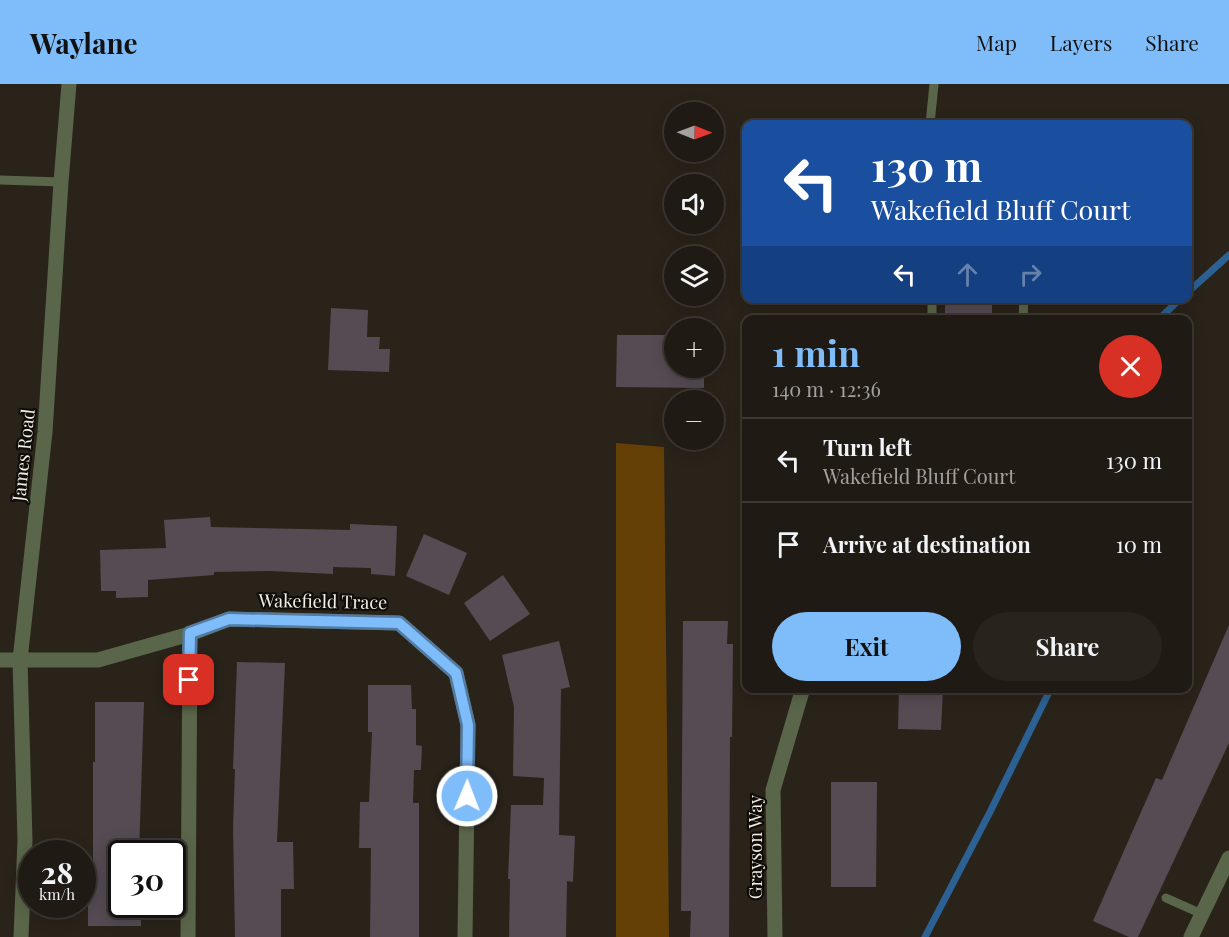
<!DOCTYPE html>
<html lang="en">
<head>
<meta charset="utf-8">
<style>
	:root { --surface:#201a14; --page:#28231d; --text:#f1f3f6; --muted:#a2a1a0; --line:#3d3834; --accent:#7fbdfa }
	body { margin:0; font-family:"Playfair Display",serif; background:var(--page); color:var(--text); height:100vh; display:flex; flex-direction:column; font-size:22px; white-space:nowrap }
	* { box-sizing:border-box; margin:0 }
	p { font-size:20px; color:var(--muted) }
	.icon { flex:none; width:33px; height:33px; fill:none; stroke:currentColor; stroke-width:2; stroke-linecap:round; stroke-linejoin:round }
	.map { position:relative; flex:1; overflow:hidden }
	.side { position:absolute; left:742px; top:231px; width:450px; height:378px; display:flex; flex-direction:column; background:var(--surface); border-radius:12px; box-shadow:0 3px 15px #0003,0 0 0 2px var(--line) }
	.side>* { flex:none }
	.hud { position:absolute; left:742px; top:36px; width:450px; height:183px; border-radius:12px; box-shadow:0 3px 15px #0003,0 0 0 2px var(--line); background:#1a4fa0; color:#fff; overflow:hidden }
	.needle { width:39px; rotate:91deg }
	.buttons { position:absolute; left:664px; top:18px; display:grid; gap:12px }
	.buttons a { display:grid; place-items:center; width:60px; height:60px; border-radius:50%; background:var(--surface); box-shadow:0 3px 15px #0003,0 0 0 2px var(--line); font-size:30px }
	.speed { position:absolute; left:18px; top:756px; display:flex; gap:12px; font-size:30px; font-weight:700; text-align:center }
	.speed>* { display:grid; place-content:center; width:78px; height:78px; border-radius:50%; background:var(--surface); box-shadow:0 3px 15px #0003,0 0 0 2px var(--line); line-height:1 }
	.speed small { font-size:15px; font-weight:400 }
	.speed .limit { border:3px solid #111; border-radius:9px; background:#fff; color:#111 }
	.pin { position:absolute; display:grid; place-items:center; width:51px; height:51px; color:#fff; margin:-26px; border-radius:12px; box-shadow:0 3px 9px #0006 }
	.me { position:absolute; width:66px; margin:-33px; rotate:1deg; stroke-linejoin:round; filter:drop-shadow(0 0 4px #0008) }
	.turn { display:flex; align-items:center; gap:21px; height:126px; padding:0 30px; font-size:27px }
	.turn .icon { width:78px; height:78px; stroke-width:2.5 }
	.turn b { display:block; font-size:42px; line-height:51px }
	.lanes { display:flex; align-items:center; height:57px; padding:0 30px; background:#0003; justify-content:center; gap:30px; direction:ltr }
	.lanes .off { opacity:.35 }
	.round { display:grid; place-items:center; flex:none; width:63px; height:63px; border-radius:32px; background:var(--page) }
	.head { display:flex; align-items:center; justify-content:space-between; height:102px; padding:0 30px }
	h1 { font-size:36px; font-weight:700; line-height:45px; color:var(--accent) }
	.primary-button { display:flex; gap:12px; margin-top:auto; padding:12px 30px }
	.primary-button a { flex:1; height:69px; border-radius:36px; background:var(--accent); color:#111; font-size:24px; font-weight:700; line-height:69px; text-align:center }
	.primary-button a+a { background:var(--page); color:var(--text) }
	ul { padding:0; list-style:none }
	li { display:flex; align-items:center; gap:18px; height:84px; padding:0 30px; border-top:2px solid var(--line) }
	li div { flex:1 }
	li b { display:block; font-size:22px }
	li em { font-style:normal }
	header { display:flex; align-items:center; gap:36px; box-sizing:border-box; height:84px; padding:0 30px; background:var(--accent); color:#111 }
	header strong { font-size:28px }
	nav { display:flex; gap:33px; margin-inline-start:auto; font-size:21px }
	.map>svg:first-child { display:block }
</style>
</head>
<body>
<header>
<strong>Waylane</strong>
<nav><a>Map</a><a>Layers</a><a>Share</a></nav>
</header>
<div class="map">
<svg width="1229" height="853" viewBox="0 0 1229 853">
	<rect width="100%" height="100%" fill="#2a231a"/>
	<path fill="#654006" d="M616 359 664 363 669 853H616Z"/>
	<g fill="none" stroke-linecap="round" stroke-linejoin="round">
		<g stroke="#2c6194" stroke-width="7">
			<path d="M1188 208 1229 171"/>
			<path d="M1158 236 1181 214"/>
			<path d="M925 853 990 728 1051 604"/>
		</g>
	</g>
	<g fill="#554b53">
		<rect x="945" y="214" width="47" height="22"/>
		<path d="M331 224 368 226 367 253H380L379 265H390L389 288 328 286Z"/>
		<path d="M617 251H675V284H704V304L616 303Z"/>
		<path d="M210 433 211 443 350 446V440L397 442 395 492 371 490V484L333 483V490L270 487 214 488V491L148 496V513L116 514V507H101L100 466 166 464 164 436Z"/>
		<path d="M424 450 467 469 449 511 406 492Z"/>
		<path d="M503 491 530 530 490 557 464 519Z"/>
		<path d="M683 537H728L727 560H733L732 653H730L729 853H690L691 827H681Z"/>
		<path d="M1229 541V659L1138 853H1129L1093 837 1156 694 1162 696Z"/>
		<path d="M559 557 570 603 561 605 559 751 575 752 573 798 567 797 566 853H509L510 795H508L511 721H543L544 694 513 692 514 623 502 571Z"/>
		<path d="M237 578 285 579 277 758H293L294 805H281V853H235L233 743 235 685H233Z"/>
		<path d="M368 601H411L412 625H416V661L422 662 421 686H414L413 719H419V853H370L371 764H359L360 718H369L372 648H368Z"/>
		<path d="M899 604H943L941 646 898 645Z"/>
		<path d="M95 618H144L139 770H122V820H141V842H88V797H93V678H95Z"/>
		<path d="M831 698H877L876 803H831Z"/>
	</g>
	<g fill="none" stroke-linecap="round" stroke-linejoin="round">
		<g stroke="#5a664a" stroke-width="9">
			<path d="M930 40 934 0"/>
			<path d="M0 96 61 98"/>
			<path d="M932 236V214"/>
			<path d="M1023 236 1024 214"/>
			<path d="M1166 814 1202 830"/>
		</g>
		<g stroke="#5a664a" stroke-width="15">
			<path d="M0 576H98L190 550 229 535 399 539 456 589 468 641 465 853"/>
			<path d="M21 853 25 756 20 576 45 348 61 98 69 0"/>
			<path d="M188 853 190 550"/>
			<path d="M775 853 773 706 803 604"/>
			<path d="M1191 853 1229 774"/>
		</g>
	</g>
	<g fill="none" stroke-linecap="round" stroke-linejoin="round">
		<g stroke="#537ba2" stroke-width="15">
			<path id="route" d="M189 596 190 549 229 535 399 539 456 589 468 641 467 712"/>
		</g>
		<use href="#route" stroke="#7fbdfa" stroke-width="10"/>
	</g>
	<g text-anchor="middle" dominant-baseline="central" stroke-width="4.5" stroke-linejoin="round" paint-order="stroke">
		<g font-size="18" fill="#f2ede7" stroke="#100d09">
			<text transform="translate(23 371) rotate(-84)">James Road</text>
			<text transform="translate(323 517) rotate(1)">Wakefield Trace</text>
			<text transform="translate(755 763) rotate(-90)">Grayson Way</text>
		</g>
	</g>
</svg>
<div class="buttons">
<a><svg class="needle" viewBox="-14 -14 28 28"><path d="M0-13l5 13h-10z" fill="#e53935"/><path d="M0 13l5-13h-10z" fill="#a2a1a0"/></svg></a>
<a><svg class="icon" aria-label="sound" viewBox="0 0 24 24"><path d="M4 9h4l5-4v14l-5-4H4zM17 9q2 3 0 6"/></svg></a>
<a><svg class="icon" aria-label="layers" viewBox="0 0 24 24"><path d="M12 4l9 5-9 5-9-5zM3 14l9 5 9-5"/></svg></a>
<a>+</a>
<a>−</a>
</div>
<div class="speed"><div>28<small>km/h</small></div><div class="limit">30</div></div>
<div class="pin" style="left:189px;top:596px;background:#d93025"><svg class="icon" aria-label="arrive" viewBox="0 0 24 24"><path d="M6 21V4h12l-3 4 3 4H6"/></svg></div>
<svg class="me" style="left:467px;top:712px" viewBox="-20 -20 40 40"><circle r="17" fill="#7fbdfa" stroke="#fff" stroke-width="3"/><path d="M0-11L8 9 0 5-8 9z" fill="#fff"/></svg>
<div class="hud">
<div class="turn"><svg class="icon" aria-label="left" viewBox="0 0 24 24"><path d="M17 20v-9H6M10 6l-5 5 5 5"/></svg><div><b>130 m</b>Wakefield Bluff Court</div></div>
<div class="lanes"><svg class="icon" aria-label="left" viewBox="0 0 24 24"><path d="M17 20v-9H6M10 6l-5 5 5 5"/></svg><svg class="icon off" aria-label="ahead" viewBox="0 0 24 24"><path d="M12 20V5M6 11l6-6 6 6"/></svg><svg class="icon off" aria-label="right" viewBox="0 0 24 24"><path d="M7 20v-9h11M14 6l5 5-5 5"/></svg></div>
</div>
<section class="side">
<div class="head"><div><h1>1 min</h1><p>140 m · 12:36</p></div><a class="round" style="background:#d93025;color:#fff"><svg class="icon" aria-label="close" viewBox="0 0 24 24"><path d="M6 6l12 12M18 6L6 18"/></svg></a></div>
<ul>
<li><svg class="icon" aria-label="left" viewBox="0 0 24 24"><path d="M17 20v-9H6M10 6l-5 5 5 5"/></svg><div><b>Turn left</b><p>Wakefield Bluff Court</p></div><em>130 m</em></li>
<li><svg class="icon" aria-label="arrive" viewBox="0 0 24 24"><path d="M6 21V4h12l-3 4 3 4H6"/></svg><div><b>Arrive at destination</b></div><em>10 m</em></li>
</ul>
<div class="primary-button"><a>Exit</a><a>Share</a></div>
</section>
</div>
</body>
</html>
